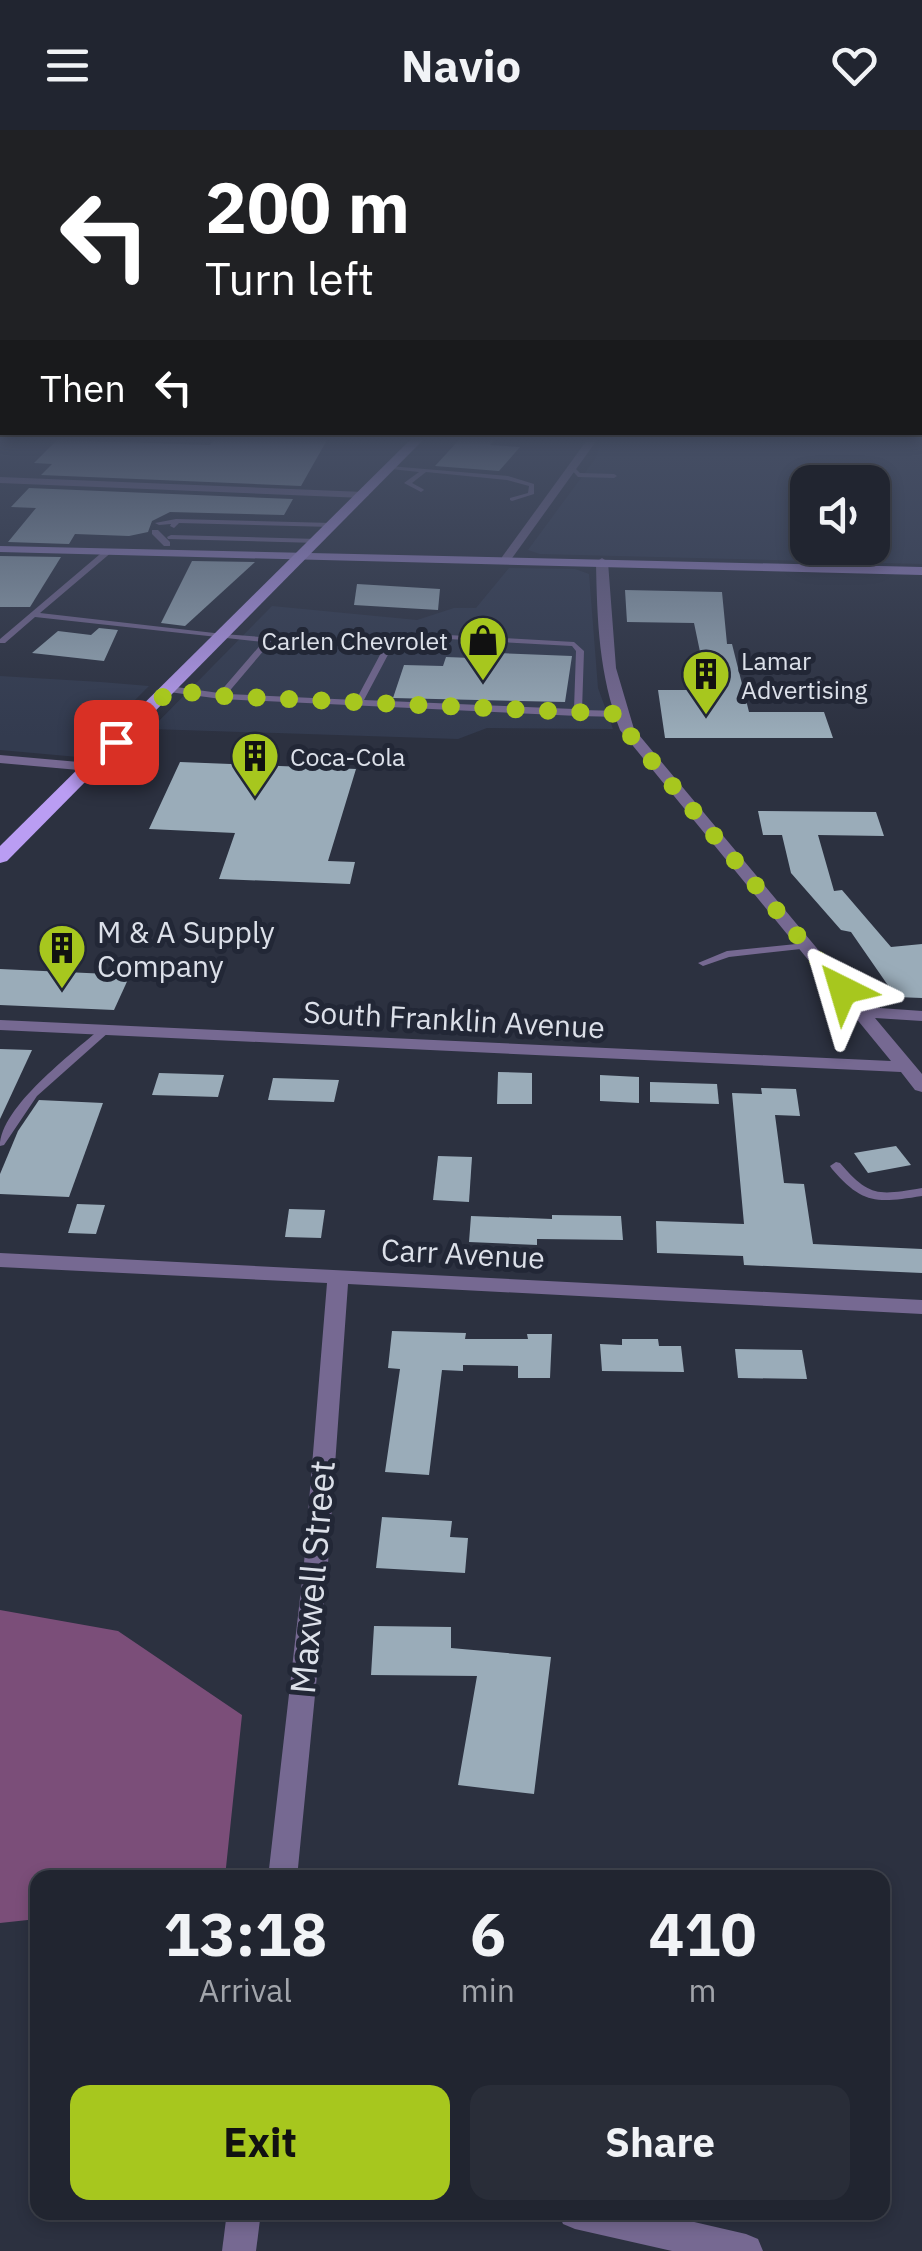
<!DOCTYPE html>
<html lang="en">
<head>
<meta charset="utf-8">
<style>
	:root { --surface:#212530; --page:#292d38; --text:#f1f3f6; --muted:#a2a5ab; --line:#3e424c; --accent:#a7c71e }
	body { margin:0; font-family:"IBM Plex Sans",sans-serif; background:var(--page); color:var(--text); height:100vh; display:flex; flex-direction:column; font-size:38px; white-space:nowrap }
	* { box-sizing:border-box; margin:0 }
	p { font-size:32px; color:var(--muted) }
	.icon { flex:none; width:55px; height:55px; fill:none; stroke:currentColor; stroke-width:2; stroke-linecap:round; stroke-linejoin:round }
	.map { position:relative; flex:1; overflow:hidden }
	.side { position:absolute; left:30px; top:1740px; width:860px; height:350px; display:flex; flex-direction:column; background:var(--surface); border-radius:20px; box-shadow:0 5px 15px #0003,0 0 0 2px var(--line) }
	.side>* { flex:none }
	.banner { position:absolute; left:0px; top:0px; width:922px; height:305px; box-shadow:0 5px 15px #0003,0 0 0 2px var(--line); background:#202124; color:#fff; overflow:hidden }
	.buttons { position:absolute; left:790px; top:335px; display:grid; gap:20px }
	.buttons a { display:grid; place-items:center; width:100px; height:100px; border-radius:20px; background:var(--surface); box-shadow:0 5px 15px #0003,0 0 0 2px var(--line); font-size:50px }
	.pin { position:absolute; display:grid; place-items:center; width:85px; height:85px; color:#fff; margin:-42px; border-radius:20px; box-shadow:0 5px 15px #0006 }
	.me { position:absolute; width:110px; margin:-55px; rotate:320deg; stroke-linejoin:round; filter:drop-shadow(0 0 8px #0008) }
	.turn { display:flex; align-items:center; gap:35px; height:210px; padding:0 40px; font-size:45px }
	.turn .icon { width:130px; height:130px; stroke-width:2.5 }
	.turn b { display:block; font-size:70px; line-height:85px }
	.then { display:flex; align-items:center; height:95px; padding:0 40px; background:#0003; gap:20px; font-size:38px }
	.eta { display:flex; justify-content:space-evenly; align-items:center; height:170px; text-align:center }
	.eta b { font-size:60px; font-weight:700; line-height:70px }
	.action { display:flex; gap:20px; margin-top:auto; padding:20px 40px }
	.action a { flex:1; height:115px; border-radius:20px; background:var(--accent); color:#111; font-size:40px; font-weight:700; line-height:115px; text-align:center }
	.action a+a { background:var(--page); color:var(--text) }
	header { display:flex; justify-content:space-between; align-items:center; height:130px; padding:0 40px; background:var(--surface); font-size:45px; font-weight:700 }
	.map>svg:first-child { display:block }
</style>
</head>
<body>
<header><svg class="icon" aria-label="menu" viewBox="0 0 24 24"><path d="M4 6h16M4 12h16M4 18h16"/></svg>Navio<svg class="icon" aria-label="heart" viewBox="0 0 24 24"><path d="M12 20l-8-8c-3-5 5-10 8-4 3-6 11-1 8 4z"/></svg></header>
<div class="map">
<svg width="922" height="2121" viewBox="0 0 922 2121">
	<rect width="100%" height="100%" fill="#2c3140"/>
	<g fill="#333b4f" fill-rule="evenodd">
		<path d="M602 310H922V434L540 424 528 420 595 329ZM808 352H872V418H808Z"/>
		<path d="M509 438 575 439 589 444 598 558 613 599 487 598 458 609 151 599 272 476 417 490 454 478H476Z"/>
		<path d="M0 546 101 552 149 556 78 627 0 620Z"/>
	</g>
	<path fill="#7b4e79" d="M0 1480 118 1501 242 1585 225 1747 38 1748 37 1789 0 1793Z"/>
	<g fill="#9aacb9">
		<path d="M57 310 210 315 214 310H327L301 356 41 345 52 334 34 333Z"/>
		<path d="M459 310H494L490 315 520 317 499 341 435 336Z"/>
		<path d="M29 358 293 369 284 385 170 382 152 391 148 402 129 406 75 404 69 414 8 412 36 378 11 377Z"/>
		<path d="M0 426 61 427 30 477H0Z"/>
		<path d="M192 431 255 432 185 496 161 493Z"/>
		<path d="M357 454 440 459 438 480 354 475Z"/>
		<path d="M625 460 722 462 727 514H732L749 582H824L833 608H665L658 560H708L694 493 627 492Z"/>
		<path d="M99 498 118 500 104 531 32 523 58 501 91 505Z"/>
		<path d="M474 522 572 526 565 572 393 568 404 535 443 536 446 527 472 528Z"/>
		<path d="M180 632 356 639 328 731 355 732 350 754 219 749 235 703 149 699Z"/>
		<path d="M758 681 876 682 884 706 818 705 834 761 842 760 891 817 922 814V868L896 867 851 802 841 800 791 743 782 705H763Z"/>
		<path d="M0 839 130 845 114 880 0 875Z"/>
		<path d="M0 919 32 920 0 989Z"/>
		<path d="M498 942 532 943V974H497Z"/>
		<path d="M159 943 224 945 218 967 152 965Z"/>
		<path d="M600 945 639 947V973L600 971Z"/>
		<path d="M273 948 339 950 334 972 268 970Z"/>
		<path d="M650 952 717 954 719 974 650 972Z"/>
		<path d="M761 958 796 959 800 986 775 985 784 1053 804 1054 813 1114 922 1119V1143L744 1135 743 1126 657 1123 656 1091 744 1094 732 963 762 964Z"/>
		<path d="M39 970 103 973 69 1067 0 1064V1044L18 1001Z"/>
		<path d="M896 1016 911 1035 868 1043 854 1023Z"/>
		<path d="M438 1026 472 1027 469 1072 433 1070Z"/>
		<path d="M77 1074 105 1075 96 1104 68 1103Z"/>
		<path d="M289 1079 325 1080 321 1108 285 1107Z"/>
		<path d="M552 1085 621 1086 623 1110 537 1109V1115L469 1112 471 1086 552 1089Z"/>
		<path d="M392 1201 466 1203 465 1209H528L527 1204H552L550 1248H518V1236L463 1235V1241L442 1240 429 1345 385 1342 400 1239 388 1238Z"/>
		<path d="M622 1209H658L659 1216H681L684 1242 602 1241 600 1214 622 1215Z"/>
		<path d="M735 1219 802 1220 807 1249 738 1248Z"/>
		<path d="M382 1387 452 1391 450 1407 468 1408 465 1443 376 1438Z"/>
		<path d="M374 1496 451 1497V1518L551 1527 534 1664 458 1655 477 1546 371 1545Z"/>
	</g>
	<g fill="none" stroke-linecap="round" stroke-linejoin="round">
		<g fill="#766992" fill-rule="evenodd">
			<path d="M389 336 508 346 534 354V364L512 371 510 370V368L528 363 529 356 507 350 426 342 412 353 423 359 424 360 421 362 404 353 419 342 391 339 388 337Z"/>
			<path d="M573 336 580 343 614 344 617 346 614 348 578 347 570 338Z"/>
			<path d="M176 389 333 393 337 395 333 397 179 393 174 398 170 396 171 394 159 395 155 393Z"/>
			<path d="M152 400H158L170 412V416H164L152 404Z"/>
			<path d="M171 405 318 409 322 411 318 413 168 409 167 407Z"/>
			<path d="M106 419 113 421 40 483 223 504 387 517 448 505 574 512 584 521 582 580 620 581 624 584 620 587 578 586 221 569 169 562 165 559 169 556 219 563 263 512 35 487 5 513H0V509ZM448 509 572 516 576 521 574 579 364 570 390 521ZM271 512 382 521 356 570 227 564Z"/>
			<path d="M806 813 810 814V818L729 827 703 836 698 833 727 821Z"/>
			<path d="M105 897 111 900 109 902 37 966 4 1015 0 1016C0 977 73 923 101 898Z"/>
			<path d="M836 1032 840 1033C870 1068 879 1065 922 1058V1066C877 1073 863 1075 832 1039L830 1036Z"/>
		</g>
		<g fill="#766992" fill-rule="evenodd">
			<path d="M587 310H597L510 431H502V427Z"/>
			<path d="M0 347 364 362 369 365 364 368 0 353Z"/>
			<path d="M602 428 608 432 616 538 634 599 866 877 922 881V891L875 888 922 944V962L915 960 901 942 0 900V890L891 931 620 600C599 545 597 490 596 432Z"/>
			<path d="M0 625 90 633 97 637 90 641 0 633Z"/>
			<path d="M0 1123 922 1170V1184L348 1154 328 1433 297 1748H268L304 1433 327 1153 0 1137Z"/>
			<path d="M227 2082H261L256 2121H222Z"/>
			<path d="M558 2082H651L746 2104 758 2109 763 2121H672L575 2099 563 2094Z"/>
		</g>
		<path fill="#9c86c9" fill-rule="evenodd" d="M0 416 922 437V445L0 422Z"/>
		<path fill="#ba9df3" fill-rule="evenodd" d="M410 310H423L7 731 0 733V716Z"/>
	</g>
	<linearGradient id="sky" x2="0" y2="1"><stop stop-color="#181b23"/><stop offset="0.51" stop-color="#454e64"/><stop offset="1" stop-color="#454e64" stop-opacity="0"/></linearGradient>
	<rect width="922" height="607" fill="url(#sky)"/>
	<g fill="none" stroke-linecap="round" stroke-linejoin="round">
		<path stroke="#a7c71e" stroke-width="18" stroke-dasharray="0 32.4" d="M116 612 170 560 222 566 620 584 626 600 843 860"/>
	</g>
	<defs>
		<g id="shop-pin" transform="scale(2.5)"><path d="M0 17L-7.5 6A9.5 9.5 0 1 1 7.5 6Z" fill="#a7c71e" stroke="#222736"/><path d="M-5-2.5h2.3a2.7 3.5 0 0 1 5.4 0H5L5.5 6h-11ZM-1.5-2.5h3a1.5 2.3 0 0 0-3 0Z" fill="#111"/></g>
		<g id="building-pin" transform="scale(2.5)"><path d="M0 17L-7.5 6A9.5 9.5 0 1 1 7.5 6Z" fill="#a7c71e" stroke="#222736"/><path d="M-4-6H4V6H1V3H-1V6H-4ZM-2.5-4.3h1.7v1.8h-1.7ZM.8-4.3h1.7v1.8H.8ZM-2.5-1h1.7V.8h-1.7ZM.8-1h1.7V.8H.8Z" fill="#111"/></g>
	</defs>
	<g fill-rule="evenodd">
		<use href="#shop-pin" x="483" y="510"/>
		<use href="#building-pin" x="706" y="544"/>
		<use href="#building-pin" x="255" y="626"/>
		<use href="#building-pin" x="62" y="818"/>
	</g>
	<g text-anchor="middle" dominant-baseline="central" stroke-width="10" stroke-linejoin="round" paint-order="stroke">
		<g font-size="25" fill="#dce0e9" stroke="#222736" text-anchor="start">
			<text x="448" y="510" text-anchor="end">Carlen Chevrolet</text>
			<text x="741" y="530">Lamar<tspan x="741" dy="29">Advertising</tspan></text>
			<text x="290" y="626">Coca-Cola</text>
		</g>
		<g font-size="30" fill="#dce0e9" stroke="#222736" text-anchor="start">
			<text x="97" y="801">M &amp; A Supply<tspan x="97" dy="34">Company</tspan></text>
		</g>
		<g font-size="30" fill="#dce0e9" stroke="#222736">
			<text transform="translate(454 889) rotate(3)">South Franklin Avenue</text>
			<text transform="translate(463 1123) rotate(3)">Carr Avenue</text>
		</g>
		<g font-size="35" fill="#dce0e9" stroke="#222736">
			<text transform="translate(312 1447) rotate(-85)">Maxwell Street</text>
		</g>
	</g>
</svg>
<div class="buttons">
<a><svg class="icon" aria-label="sound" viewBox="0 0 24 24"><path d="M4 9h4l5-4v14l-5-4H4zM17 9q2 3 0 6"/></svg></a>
</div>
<div class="pin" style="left:116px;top:612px;background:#d93025"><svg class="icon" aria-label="arrive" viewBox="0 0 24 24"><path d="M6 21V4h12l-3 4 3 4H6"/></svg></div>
<svg class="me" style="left:843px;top:860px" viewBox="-20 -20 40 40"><path d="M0-17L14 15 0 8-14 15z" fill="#a7c71e" stroke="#fff" stroke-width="4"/></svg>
<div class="banner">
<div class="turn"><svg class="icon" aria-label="left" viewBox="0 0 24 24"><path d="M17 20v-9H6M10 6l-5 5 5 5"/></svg><div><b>200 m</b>Turn left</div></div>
<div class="then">Then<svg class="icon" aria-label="left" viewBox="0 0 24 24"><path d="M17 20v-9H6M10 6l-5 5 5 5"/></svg></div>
</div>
<section class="side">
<div class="eta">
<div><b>13:18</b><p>Arrival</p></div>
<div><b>6</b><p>min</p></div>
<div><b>410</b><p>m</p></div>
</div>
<div class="action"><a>Exit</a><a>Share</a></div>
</section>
</div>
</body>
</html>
